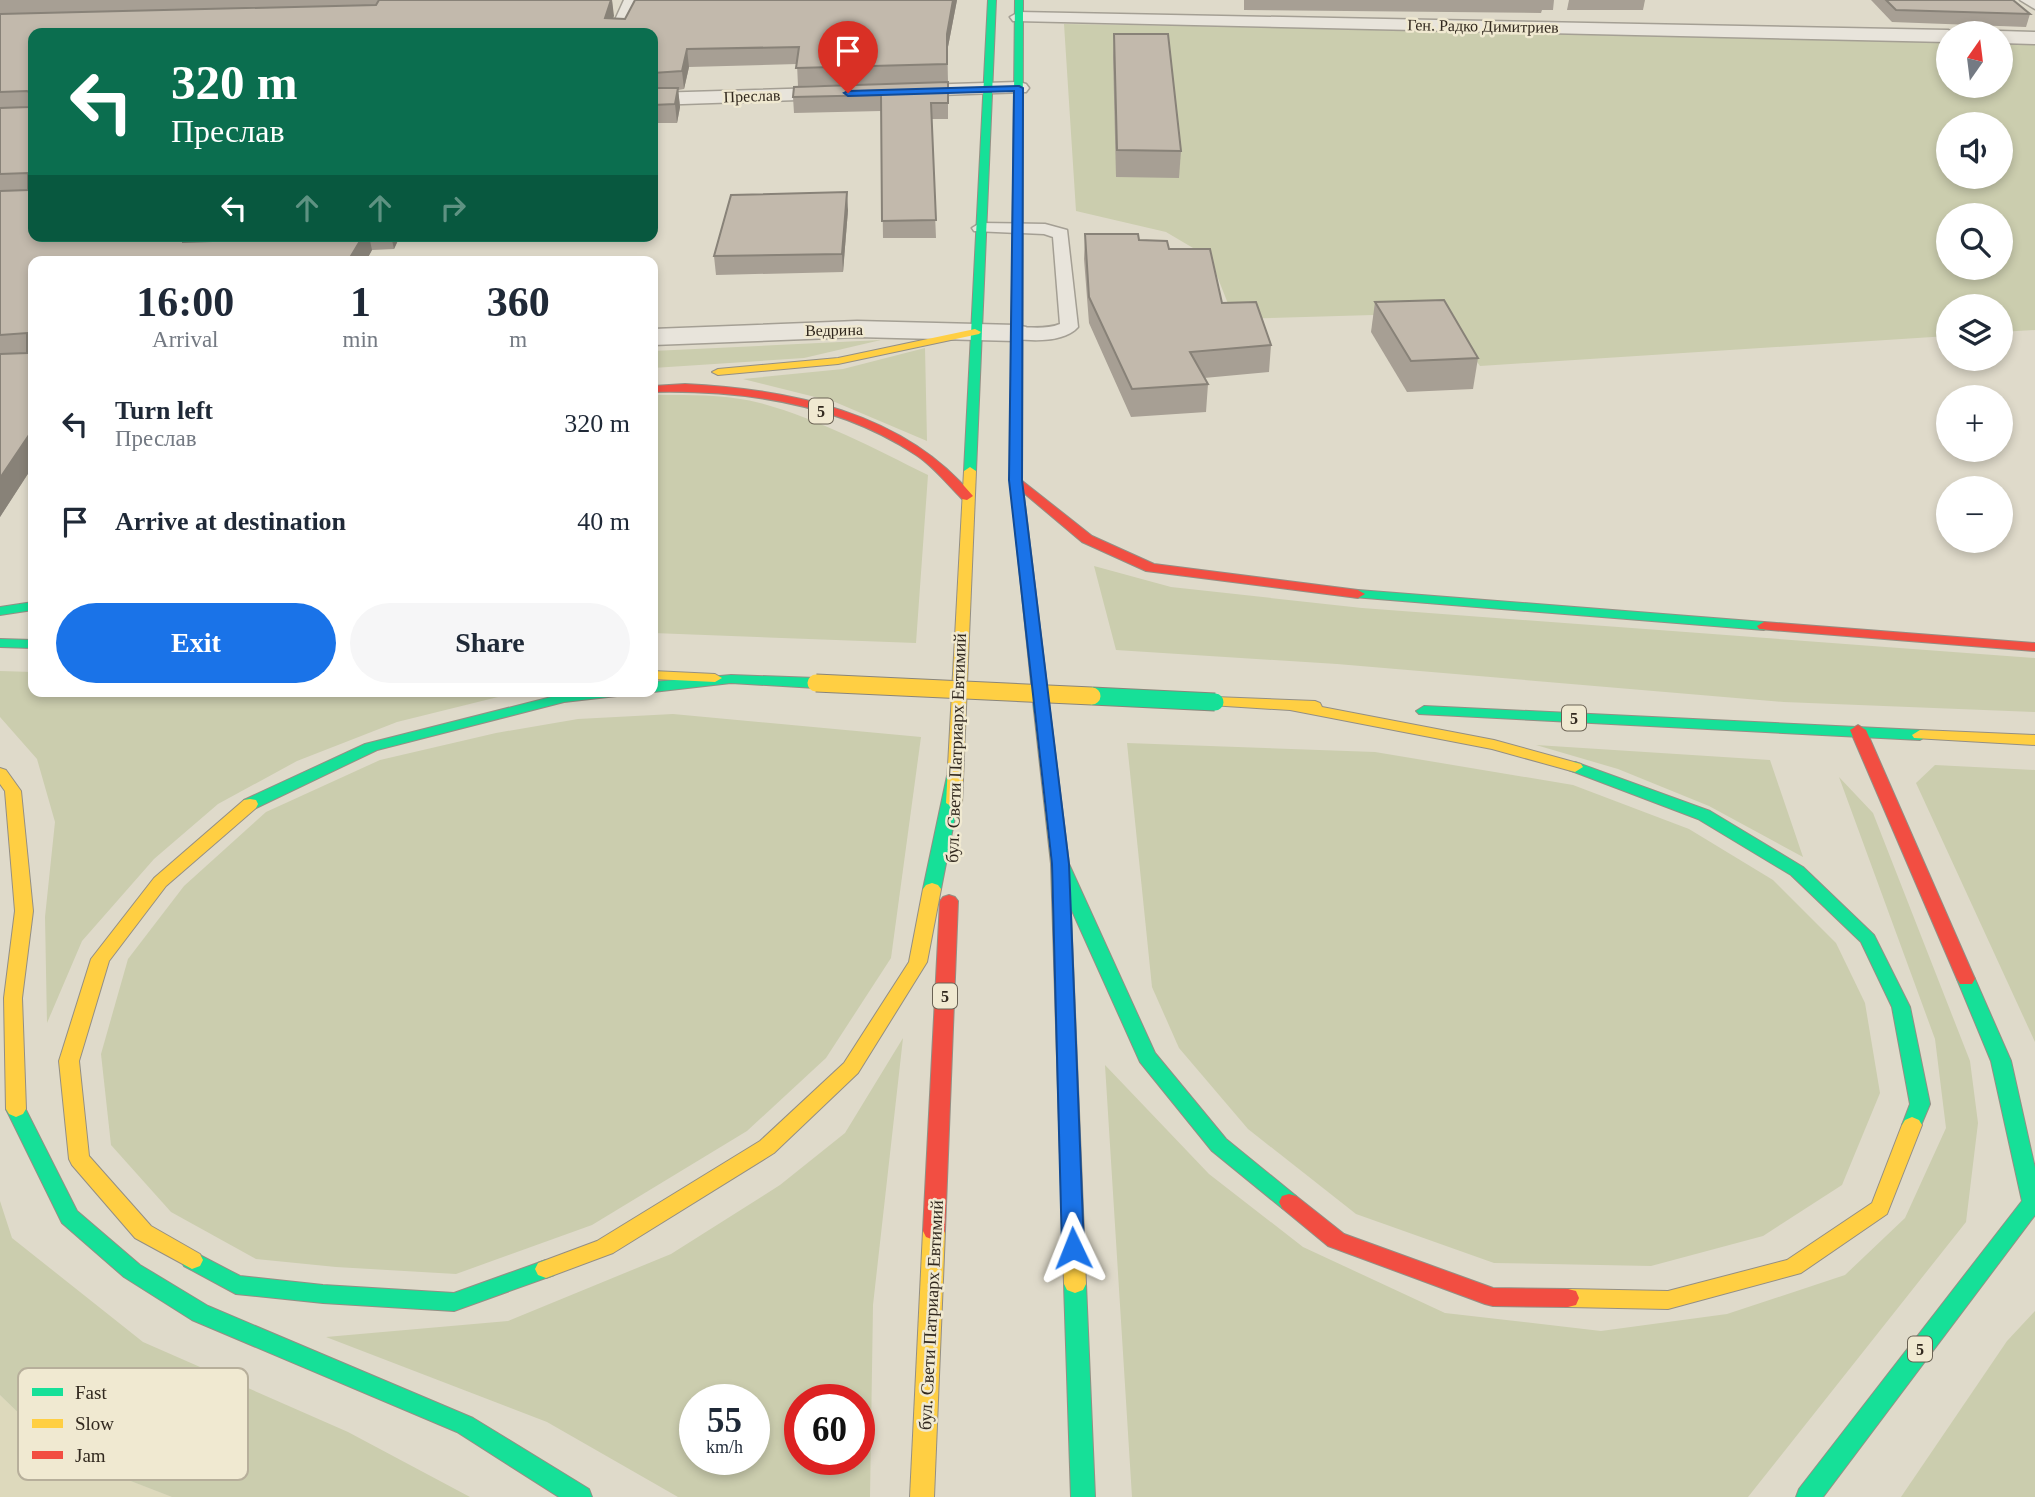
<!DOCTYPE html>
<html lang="en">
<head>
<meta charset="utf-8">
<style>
	:root { --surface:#fff; --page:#f6f6f7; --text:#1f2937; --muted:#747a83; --accent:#1a73e8 }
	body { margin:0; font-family:"Times New Roman",serif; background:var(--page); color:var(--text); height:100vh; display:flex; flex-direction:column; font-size:26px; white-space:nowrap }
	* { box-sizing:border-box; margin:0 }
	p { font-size:23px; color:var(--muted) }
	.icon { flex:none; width:38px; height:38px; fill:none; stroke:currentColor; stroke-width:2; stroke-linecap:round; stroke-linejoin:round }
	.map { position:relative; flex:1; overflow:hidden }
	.side { position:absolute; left:28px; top:256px; width:630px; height:441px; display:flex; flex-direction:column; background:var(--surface); border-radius:14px; box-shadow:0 4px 10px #0003 }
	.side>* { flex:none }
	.hud { position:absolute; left:28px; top:28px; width:630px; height:214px; border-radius:14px; box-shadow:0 4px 10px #0003; background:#0b6e4f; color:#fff; overflow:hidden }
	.needle { width:46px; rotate:14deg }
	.fabs { position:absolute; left:1936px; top:21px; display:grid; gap:14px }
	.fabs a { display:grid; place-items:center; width:77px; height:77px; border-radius:50%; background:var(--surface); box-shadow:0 4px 10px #0003; font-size:35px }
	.speed { position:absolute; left:679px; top:1384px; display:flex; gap:14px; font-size:35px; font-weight:700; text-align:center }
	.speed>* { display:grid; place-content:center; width:91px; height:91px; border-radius:50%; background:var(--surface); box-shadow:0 4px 10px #0003; line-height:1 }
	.speed small { font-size:18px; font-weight:400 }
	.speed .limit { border:10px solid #d22; background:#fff; color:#111 }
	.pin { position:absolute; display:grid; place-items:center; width:60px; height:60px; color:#fff; margin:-72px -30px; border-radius:50% 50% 50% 0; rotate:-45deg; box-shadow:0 0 7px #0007 }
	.pin .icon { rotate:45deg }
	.me { position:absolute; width:77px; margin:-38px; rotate:358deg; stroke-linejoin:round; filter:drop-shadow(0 0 5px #0008) }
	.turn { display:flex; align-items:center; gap:24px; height:147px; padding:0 28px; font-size:32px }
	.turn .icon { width:91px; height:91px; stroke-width:2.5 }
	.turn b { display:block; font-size:49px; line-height:60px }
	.lanes { display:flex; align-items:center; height:66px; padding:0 28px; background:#0003; justify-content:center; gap:35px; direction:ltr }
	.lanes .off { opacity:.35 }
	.eta { display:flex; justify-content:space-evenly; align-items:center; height:119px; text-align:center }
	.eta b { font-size:42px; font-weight:800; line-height:49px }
	.button { display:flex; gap:14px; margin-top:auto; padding:14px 28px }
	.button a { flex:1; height:80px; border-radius:42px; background:var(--accent); color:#fff; font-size:28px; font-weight:800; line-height:80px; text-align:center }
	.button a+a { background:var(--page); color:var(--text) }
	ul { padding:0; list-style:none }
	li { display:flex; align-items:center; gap:21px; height:98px; padding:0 28px }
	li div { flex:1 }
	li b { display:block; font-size:26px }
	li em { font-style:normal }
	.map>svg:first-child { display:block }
</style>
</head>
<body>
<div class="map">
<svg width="2035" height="1497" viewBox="0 0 2035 1497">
	<rect width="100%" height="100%" fill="#dfdaca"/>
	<path fill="#ddd9bc" d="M0 1395 61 1454 172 1497H0Z"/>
	<g fill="#cbcdae" fill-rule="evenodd">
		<path d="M1064 24 1948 38V86H2000V39L2035 40V330L2000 332V306H1948V336L1480 366 1442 313 1234 319 1210 258 1166 232 1076 211ZM1948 124H2000V177H1948ZM1948 215H2000V268H1948Z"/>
		<path d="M881 340 804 358 653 368V351Z"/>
		<path d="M925 348 927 441 835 402 743 379 843 369Z"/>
		<path d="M653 395C688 395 726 394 760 403 819 419 873 448 928 475L916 643 653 633Z"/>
		<path d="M1094 566 1171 587 1362 608 2035 658V712L1784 702 1337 664 1116 650Z"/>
		<path d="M0 671 33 672V691H394L498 697 397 722 297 761 218 804 154 859 82 941 47 1023 45 917 55 822 37 759 0 717Z"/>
		<path d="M673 714 921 737 891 958 826 1058 747 1131 592 1225 456 1274 336 1267 256 1259 171 1212 111 1145 101 1054 128 959 184 886 266 812 380 760 496 733 578 719Z"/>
		<path d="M1127 743 1375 752 1573 785 1689 829 1773 880 1836 943 1865 1003 1880 1093 1842 1185 1763 1236 1651 1266 1494 1263 1356 1214 1248 1129 1179 1048 1152 987Z"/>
		<path d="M1536 745 1770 760 1803 857 1709 806 1618 769Z"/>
		<path d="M1935 765 2035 770V1042L1916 783Z"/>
		<path d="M1839 777 1873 813 1970 1061 1978 1123 1966 1222 1748 1497H1132L1105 1065 1209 1174 1303 1247 1445 1313 1601 1331 1727 1314 1845 1275 1905 1218 1946 1128 1935 1039Z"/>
		<path d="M903 1038 873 1305 870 1497H678L547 1422 326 1337 508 1321 671 1254 780 1185 845 1133ZM695 1400H754V1460H695ZM800 1400H859V1460H800Z"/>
		<path d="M0 1201 12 1238 143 1342 348 1432 470 1497H172L61 1454 0 1395Z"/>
		<path d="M2035 1311V1497H1901L2007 1341Z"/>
	</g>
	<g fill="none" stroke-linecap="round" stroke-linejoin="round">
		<g stroke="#a49f94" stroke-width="3">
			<path id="lane" d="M980 223 1045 224 1067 230 1078 327C1064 343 1028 342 1009 337L1007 333 1009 329C1026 325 1043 331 1060 324L1053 237 1044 234 974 231 972 228Z"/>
		</g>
		<g stroke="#a49f94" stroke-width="3">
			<g id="street">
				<path d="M624 0H642L627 33H609Z"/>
				<path d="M2020 0H2035V9Z"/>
				<path d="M1019 12 1948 30 1955 33H1948V42L1013 21 1010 17Z"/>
				<path d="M2000 31 2035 32V44L2000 43V33H1993Z"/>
				<path d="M1019 82 1026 84 1029 88 1026 92 653 105V93Z"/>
				<path d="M857 321 1016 325 1026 327 1029 333 1026 339 1016 341 857 337 653 345V329Z"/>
			</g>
		</g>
		<g stroke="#948f84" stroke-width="2">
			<g id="fast">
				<path d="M988 0H996L976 471 970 475 964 471Z"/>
				<path d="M1015 0H1023L1022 480 1050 711 1042 716 1034 711 1010 480Z"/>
				<path d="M1358 590 1764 622 1771 626 1764 630 1353 597 1351 594 1353 591Z"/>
				<path d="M33 602V610L0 615V607Z"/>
				<path d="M0 639 33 640V648L0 647Z"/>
				<path d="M731 675 816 678 824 683 816 688 731 683 653 692 652 691 653 682Z"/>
				<path d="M575 691H624L617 696 564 702 377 750 256 808 250 809 242 804 244 800 365 744Z"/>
				<path d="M1424 706 1920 730 1928 735 1920 740 1419 714 1416 711Z"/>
				<path d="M1575 762 1710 811 1803 867 1874 935 1910 1007 1930 1104 1919 1130 1912 1133 1905 1130 1902 1125 1910 1104 1892 1007 1861 942 1791 875 1698 819 1569 770 1567 767 1569 764Z"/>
				<path d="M955 771 963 776 941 889 938 893H926L923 889 947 776Z"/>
				<path d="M1060 858 1069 864 1155 1053 1226 1139 1296 1196 1299 1202 1296 1208 1289 1210 1282 1208 1212 1151 1140 1062 1051 864Z"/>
				<path d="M1966 973 1972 974 1975 979 2011 1061 2035 1168V1215L1823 1497H1796L1799 1489 2022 1201 1991 1061 1957 979 1960 974Z"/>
				<path d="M16 1101 23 1104 77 1211 140 1265 208 1306 473 1418 589 1489 592 1497H559L457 1432 192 1320 124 1277 62 1223 6 1109 9 1104Z"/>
				<path d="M192 1251 240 1276 323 1285 454 1293 546 1260 554 1263 557 1269 554 1275 454 1311 323 1303 236 1294 184 1266 181 1260 184 1254Z"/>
				<path d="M1075 1275 1083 1278 1086 1284 1095 1497H1071L1064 1284 1067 1278Z"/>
			</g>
		</g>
		<g stroke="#948f84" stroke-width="2">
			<g id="slow">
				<path d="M975 329 981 332 979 334 838 364 718 375 712 372 718 369 838 358Z"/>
				<path d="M970 467 976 471 962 803 954 808 946 803 964 471Z"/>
				<path d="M653 671 715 674 722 678 715 682 653 679Z"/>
				<path d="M1215 697 1315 701 1320 703 1322 707 1494 740 1581 764 1583 767 1575 772 1492 749 1290 710 1210 705 1207 702 1210 699Z"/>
				<path d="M1042 706 1050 711 1069 864 1086 1284 1083 1290 1075 1293 1067 1290 1064 1284 1051 864 1034 711Z"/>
				<path d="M1920 730 2035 735V745L1914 738 1912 735Z"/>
				<path d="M0 768 6 770 21 791 33 911 22 998 26 1109 23 1114 16 1117 9 1114 6 1109 4 998 15 911 5 791 0 784Z"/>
				<path d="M250 799 256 800 258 804 256 808 166 886 109 961 79 1061 89 1156 151 1226 200 1254 203 1260 200 1266 192 1269 135 1238 72 1165 69 1159 59 1061 91 959 154 878 244 800Z"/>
				<path d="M932 883 938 885 941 889 927 962 858 1073 774 1153 613 1253 546 1278 538 1275 535 1269 538 1263 597 1241 760 1141 844 1063 909 962 923 889 926 885Z"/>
				<path d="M1912 1117 1919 1120 1922 1125 1887 1214 1801 1273 1668 1309 1568 1307 1560 1305 1557 1298 1560 1291 1568 1289 1668 1291 1787 1260 1872 1203 1902 1125 1905 1120Z"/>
				<path d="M934 1222 942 1225 945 1231 934 1497H910L923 1231 926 1225Z"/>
			</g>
		</g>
		<g stroke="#948f84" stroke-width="2">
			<g id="jam">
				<path d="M685 384C789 389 904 412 973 496L967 500 962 499C947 484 933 466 916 455 838 403 743 390 653 392V386Z"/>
				<path d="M1016 476 1092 536 1154 564 1358 590 1365 594 1358 598 1146 571 1082 542 1012 483V477Z"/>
				<path d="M1764 622 2035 643V651L1759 629 1757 626Z"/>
				<path d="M1858 725 1866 730 1975 979 1972 984H1960L1957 979 1850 730Z"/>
				<path d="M949 895 955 897 958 901 945 1231 942 1237 934 1240 926 1237 923 1231 940 901 943 897Z"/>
				<path d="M1289 1194 1296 1196 1344 1234 1493 1288 1568 1289 1576 1291 1579 1298 1576 1305 1568 1307 1493 1306 1485 1304 1328 1246 1282 1208 1279 1202 1282 1196Z"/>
			</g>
		</g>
		<use href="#lane" fill="#e8e4db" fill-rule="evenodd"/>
		<use href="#street" fill="#e8e4db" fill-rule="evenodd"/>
		<use href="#fast" fill="#16e098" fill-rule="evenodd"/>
		<use href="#slow" fill="#ffcf43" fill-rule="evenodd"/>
		<use href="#jam" fill="#f24e42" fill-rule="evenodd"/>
		<g stroke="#8a857a" stroke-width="19" stroke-linecap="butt">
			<path id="fast-bridge" d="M1092 696 1215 702"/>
		</g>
		<g stroke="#8a857a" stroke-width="19" stroke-linecap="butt">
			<path id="slow-bridge" d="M816 683 1092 696"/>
		</g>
		<use href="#fast-bridge" stroke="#16e098" stroke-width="17"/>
		<use href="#slow-bridge" stroke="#ffcf43" stroke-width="17"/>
	</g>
	<g fill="#a79f94">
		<path d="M0 0H612L613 18 625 19 635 0H957L947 52 948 82 798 86 797 64 689 67 684 89 678 90 680 107 677 123H653V33L33 236H205L201 241H212L215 236H400L394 249 372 250 366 261H33V466L0 517Z"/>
		<path d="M1244 0H1554L1553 10H1542L1541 13 1244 10Z"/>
		<path d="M1569 0H1645L1643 10H1567Z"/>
		<path d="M1871 0H2013L2030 14 2026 27 1892 22Z"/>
		<path d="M1114 34 1181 151 1179 178 1116 177 1113 57Z"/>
		<path d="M948 82V119H931L936 238H883L881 111 794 113 793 97Z"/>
		<path d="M848 210 843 272 716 275 714 256Z"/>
		<path d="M1085 234 1139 240 1169 249 1222 303 1271 345 1269 372 1204 378 1208 384 1206 412 1131 417 1089 323 1084 259Z"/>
		<path d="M1375 302 1478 358 1473 389 1407 392 1371 332Z"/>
	</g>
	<g fill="#888278">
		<path d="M612 0 614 16 608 33 605 18Z"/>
		<path d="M953 0H957L947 52 948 82 947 34Z"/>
		<path d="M687 49 689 67 684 89 682 71Z"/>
		<path d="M678 88 680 107 677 123 675 104Z"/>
		<path d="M847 192 848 210 843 272 842 254Z"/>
		<path d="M184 236H205L189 260 183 238Z"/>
		<path d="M363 236H369L372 250 366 261H348Z"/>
		<path d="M391 236H400L394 249Z"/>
		<path d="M33 429V466L0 517V478Z"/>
	</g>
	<g fill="#c2b9ac" stroke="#888278" stroke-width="2">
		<path d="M379 0H611L605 18 625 19 635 0H953L947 34V64L796 68 799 47 687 49 682 71 653 73V33H33V236H184L183 238V242L212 241 215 236H363L348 261H33V429L0 478V354L27 353V333L0 335V191L28 190V173L0 174V108L29 107 30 93 27 91 0 92V14L376 5Z"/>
		<path d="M1886 0H2013L2030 14 1896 10Z"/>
		<path d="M1114 34H1168L1181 151 1117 150Z"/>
		<path d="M948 82V103H931L936 220 882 221 881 95 793 97 794 87Z"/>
		<path d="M653 88H678L675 104 653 105Z"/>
		<path d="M847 192 842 254 714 256 731 195Z"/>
		<path d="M1085 234H1138L1139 240 1167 241 1169 249H1210L1222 303 1256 302 1271 345 1190 352 1208 384 1132 389 1089 297Z"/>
		<path d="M1444 300 1478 358 1411 361 1375 302Z"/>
	</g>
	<path fill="#1a73e8" stroke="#114b97" stroke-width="2" d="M1019 86 1023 88 1022 480 1069 864 1084 1248 1080 1255 1073 1257 1065 1255 1062 1248 1052 864 1009 480 1014 91 848 96 844 93 848 91Z"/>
	<g text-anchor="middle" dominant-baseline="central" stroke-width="5" stroke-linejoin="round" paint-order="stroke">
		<g font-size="16" fill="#31281e" stroke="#f0e9d1">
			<text transform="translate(1483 26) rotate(1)">Ген. Радко Димитриев</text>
			<text transform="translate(752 96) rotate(-2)">Преслав</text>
			<text transform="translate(834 330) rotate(-1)">Ведрина</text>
		</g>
		<g fill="#f0e9d1" stroke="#6a6254" stroke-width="2">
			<rect x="809" y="398.5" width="24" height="25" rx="5"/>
			<rect x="1562" y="705.5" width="24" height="25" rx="5"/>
			<rect x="933" y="983.5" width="24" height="25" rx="5"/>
			<rect x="1908" y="1336.5" width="24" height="25" rx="5"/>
		</g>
		<g font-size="16" font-weight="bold" fill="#31281e">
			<text x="821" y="411">5</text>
			<text x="1574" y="718">5</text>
			<text x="945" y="996">5</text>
			<text x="1920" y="1349">5</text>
		</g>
		<g font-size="18" fill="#31281e" stroke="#f0e9d1">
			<text transform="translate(956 748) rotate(-88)">бул. Свети Патриарх Евтимий</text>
			<text transform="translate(931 1315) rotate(-87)">бул. Свети Патриарх Евтимий</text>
		</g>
	</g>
	<rect x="18" y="1368" width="230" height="112" rx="10" fill="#f0e9d1" stroke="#b7af9b" stroke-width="2"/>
	<rect x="32" y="1388" width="31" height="8" fill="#16e098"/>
	<rect x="32" y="1419" width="31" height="9" fill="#ffcf43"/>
	<rect x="32" y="1451" width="31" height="8" fill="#f24e42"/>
	<g font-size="19" fill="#31281e">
		<text x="75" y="1399">Fast</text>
		<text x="75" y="1430">Slow</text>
		<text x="75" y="1462">Jam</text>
	</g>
</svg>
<div class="fabs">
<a><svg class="needle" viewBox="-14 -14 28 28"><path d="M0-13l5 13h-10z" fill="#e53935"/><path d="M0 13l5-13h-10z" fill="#747a83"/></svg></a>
<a><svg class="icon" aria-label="sound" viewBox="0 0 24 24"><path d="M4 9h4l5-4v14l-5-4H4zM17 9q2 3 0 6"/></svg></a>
<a><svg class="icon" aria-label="search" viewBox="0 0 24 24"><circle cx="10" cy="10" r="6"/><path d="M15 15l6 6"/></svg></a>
<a><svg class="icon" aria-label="layers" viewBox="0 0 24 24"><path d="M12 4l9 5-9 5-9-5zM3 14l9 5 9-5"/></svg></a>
<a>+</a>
<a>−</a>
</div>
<div class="speed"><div>55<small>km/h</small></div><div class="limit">60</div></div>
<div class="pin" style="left:848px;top:93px;background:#d93025"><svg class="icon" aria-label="arrive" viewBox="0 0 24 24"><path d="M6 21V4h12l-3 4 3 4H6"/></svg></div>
<svg class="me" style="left:1073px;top:1248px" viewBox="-20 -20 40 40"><path d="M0-17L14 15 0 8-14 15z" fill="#1a73e8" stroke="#fff" stroke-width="4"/></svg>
<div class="hud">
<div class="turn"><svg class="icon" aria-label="left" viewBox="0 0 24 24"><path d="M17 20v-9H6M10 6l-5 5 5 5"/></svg><div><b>320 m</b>Преслав</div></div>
<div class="lanes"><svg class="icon" aria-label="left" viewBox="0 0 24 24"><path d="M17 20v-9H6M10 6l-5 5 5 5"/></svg><svg class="icon off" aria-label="ahead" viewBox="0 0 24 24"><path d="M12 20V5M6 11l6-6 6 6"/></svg><svg class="icon off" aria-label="ahead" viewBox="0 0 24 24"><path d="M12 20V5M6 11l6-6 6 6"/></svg><svg class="icon off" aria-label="right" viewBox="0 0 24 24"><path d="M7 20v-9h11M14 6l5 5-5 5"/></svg></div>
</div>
<section class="side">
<div class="eta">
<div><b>16:00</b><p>Arrival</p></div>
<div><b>1</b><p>min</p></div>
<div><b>360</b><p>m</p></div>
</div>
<ul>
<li><svg class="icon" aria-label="left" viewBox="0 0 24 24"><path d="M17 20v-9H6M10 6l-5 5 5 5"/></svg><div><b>Turn left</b><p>Преслав</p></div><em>320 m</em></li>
<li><svg class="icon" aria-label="arrive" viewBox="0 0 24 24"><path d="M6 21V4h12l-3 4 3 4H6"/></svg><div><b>Arrive at destination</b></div><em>40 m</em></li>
</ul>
<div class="button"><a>Exit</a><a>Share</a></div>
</section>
</div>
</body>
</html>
